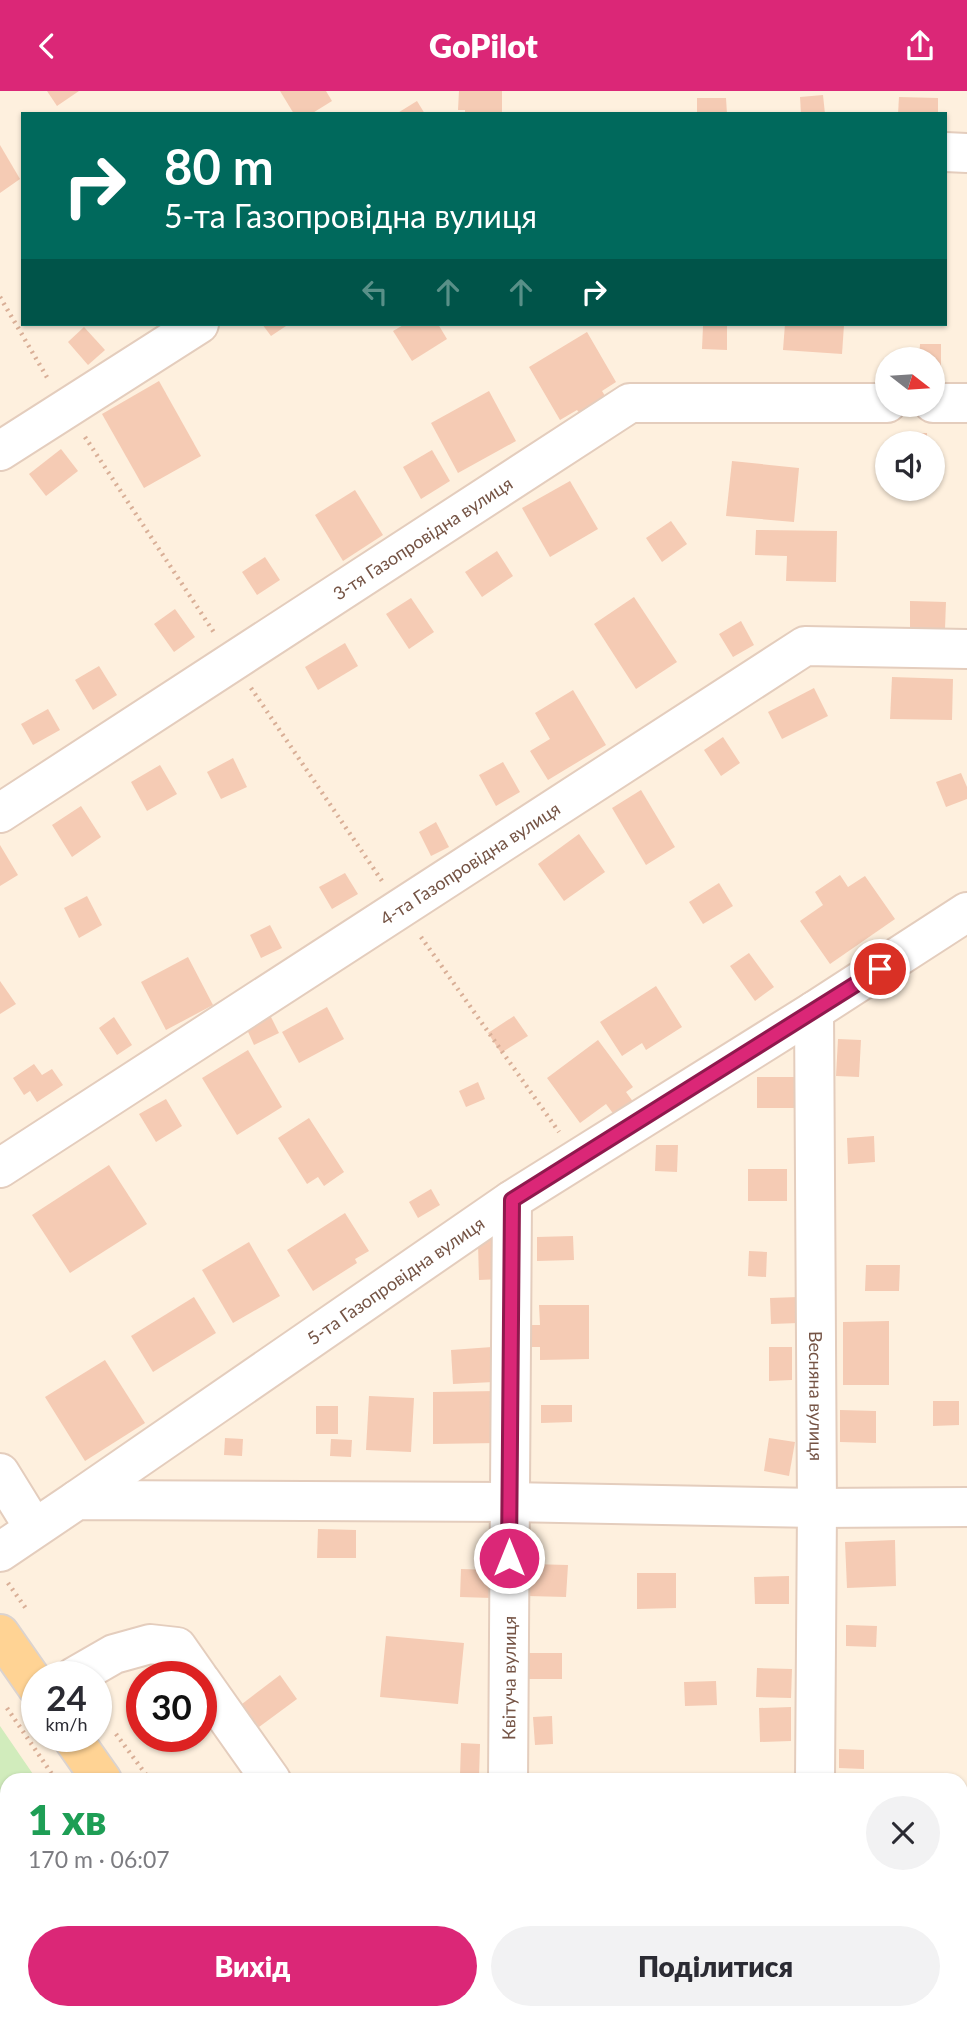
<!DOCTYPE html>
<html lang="uk">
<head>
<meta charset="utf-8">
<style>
	:root { --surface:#fff; --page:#f2f2f3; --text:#2b2b33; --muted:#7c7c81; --accent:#db2777 }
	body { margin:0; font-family:Lato,sans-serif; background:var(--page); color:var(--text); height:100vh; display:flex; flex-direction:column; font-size:26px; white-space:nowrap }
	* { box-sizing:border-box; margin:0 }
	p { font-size:23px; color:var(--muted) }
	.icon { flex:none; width:38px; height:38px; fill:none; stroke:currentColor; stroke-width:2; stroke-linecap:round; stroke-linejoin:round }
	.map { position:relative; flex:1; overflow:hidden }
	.sheet { position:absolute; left:0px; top:1682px; width:968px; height:247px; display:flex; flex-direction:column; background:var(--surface); border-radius:21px 21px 0 0; box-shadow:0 2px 5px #0004 }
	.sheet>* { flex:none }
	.hud { position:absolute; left:21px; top:21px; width:926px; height:214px; border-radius:0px; box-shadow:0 2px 5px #0004; background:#00695c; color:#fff; overflow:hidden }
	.needle { width:46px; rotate:107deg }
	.fabs { position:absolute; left:875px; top:256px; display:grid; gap:14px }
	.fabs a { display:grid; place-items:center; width:70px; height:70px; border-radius:50%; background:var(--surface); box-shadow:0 2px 5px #0004; font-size:35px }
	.speed { position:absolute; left:21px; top:1570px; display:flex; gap:14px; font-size:35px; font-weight:700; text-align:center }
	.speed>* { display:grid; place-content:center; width:91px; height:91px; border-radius:50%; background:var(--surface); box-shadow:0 2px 5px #0004; line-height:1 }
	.speed small { font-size:18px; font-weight:400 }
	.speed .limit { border:10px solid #d22; background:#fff; color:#111 }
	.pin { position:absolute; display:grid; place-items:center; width:60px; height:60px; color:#fff; margin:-30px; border:4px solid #fff; border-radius:50%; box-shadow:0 2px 7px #0007 }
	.me { position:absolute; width:77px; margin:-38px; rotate:0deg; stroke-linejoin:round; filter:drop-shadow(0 0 5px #0008) }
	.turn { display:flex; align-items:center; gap:24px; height:147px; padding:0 28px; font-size:32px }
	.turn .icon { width:91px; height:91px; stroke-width:2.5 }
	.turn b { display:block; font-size:49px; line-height:60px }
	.lanes { display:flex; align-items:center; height:66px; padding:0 28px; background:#0003; justify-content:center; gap:35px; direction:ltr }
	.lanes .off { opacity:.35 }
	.round { display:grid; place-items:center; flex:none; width:74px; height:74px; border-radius:37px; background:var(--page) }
	.headline { display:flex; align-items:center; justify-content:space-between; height:119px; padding:0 28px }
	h1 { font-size:42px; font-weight:800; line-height:52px; color:#1e9e55 }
	.primary-button { display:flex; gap:14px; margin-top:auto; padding:14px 28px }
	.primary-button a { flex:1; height:80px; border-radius:42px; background:var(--accent); color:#fff; font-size:28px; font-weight:800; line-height:80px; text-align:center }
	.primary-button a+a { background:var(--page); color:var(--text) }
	header { display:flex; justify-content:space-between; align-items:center; height:91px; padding:0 28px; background:var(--accent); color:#fff; font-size:32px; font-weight:800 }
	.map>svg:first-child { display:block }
</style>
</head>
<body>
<header><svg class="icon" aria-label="back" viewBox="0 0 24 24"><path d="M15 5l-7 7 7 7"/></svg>GoPilot<svg class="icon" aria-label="share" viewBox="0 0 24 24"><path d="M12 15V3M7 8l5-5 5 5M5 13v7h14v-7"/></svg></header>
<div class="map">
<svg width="967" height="1928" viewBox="0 0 967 1928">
	<rect width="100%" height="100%" fill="#fef0de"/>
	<path fill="#d1ecbc" d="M0 1635 37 1689H7V1922H202L207 1928H0Z"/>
	<g fill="#f5cbb4">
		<path d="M47 0H79L57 15Z"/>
		<path d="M280 0H326L332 10 311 23H294Z"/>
		<path d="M459 0H502V23H465V19H458Z"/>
		<path d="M823 4 825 23H801L800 6Z"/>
		<path d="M899 6 938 7V23H898Z"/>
		<path d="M697 7H726L727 23H697Z"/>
		<path d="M417 10 425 23H396Z"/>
		<path d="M0 54 20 88 0 102Z"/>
		<path d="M262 233H285L286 235 271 245Z"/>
		<path d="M405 233H438L447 248 412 270 393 240Z"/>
		<path d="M785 233 844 234 842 263 783 259Z"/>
		<path d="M703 235H727V259L702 258Z"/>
		<path d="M84 236 105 259 88 274 68 251Z"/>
		<path d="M587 241 616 291 602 300 607 308 581 324 577 319 560 329 529 276Z"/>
		<path d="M920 253H941V282H933V268H919Z"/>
		<path d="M159 290 201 365 144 397 102 323Z"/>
		<path d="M489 300 516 350 458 382 431 332Z"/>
		<path d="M904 342H927V352H903Z"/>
		<path d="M61 358 78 380 46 405 29 383Z"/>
		<path d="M432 359 450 390 421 408 403 376Z"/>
		<path d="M732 370 799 377 794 431 726 425Z"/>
		<path d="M570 390 598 438 550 466 522 417Z"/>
		<path d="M355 399 383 444 343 470 315 424Z"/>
		<path d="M671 430 687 453 662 471 646 447Z"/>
		<path d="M756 439 837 440 836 491 786 490 787 465 755 464Z"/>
		<path d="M497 460 513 485 482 506 465 481Z"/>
		<path d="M265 466 280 489 257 504 242 481Z"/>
		<path d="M634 506 677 571 636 598 594 533Z"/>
		<path d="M411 507 434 541 409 558 386 523Z"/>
		<path d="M910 510 946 511 945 538 910 537Z"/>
		<path d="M175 518 195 546 174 561 154 533Z"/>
		<path d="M741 530 754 554 733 566 719 543Z"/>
		<path d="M345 552 358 575 318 599 305 576Z"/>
		<path d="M99 575 117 604 93 619 75 589Z"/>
		<path d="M892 586 953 588 952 629 890 628Z"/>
		<path d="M814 597 828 625 782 648 768 621Z"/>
		<path d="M573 599 606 654 548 689 530 660 550 648 535 622Z"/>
		<path d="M48 618 60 639 33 654 21 633Z"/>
		<path d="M723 646 740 672 721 685 704 659Z"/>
		<path d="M233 667 247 696 221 708 207 681Z"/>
		<path d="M503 671 520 701 496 715 479 684Z"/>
		<path d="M160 674 177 703 147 720 131 691Z"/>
		<path d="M961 682 967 696V708L946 716 936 691Z"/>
		<path d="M641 699 675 756 646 774 612 717Z"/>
		<path d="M81 715 101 746 72 766 52 734Z"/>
		<path d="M436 731 449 756 431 765 419 741Z"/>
		<path d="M579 743 605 781 564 810 538 773Z"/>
		<path d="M0 754 18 784 0 795Z"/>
		<path d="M345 782 358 803 332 818 319 796Z"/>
		<path d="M840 784 848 796 865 785 895 828 830 873 800 830 823 814 815 801Z"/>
		<path d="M719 792 733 815 703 833 689 811Z"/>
		<path d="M87 805 102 834 79 847 64 817Z"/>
		<path d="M270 834 282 857 261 867 250 844Z"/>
		<path d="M749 862 774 896 755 910 730 875Z"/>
		<path d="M188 866 213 914 166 939 141 891Z"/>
		<path d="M0 890 16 913 0 923Z"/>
		<path d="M656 895 682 936 646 959 642 952 622 965 600 931Z"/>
		<path d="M327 916 344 948 299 972 282 941Z"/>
		<path d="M268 920 279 942 254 954 244 932Z"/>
		<path d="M514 925 528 945 501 962 488 942Z"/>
		<path d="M114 926 132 954 117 964 99 937Z"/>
		<path d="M838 948 861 949 859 986 836 985Z"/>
		<path d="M598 949 633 996 626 1001 639 1019 621 1033 606 1013 580 1032 547 987Z"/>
		<path d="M248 959 282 1016 237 1044 202 987Z"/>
		<path d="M34 973 42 984 52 978 63 994 37 1011 30 1000 24 1004 13 987Z"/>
		<rect x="757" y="986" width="43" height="31"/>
		<path d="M478 991 485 1008 466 1016 459 1000Z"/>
		<path d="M166 1008 182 1035 156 1051 139 1023Z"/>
		<path d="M309 1027 344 1081 324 1095 318 1086 307 1093 278 1047Z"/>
		<path d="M874 1045 875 1071 848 1073 847 1047Z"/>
		<path d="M656 1054H678L677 1081 655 1080Z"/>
		<path d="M109 1074 147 1133 70 1182 32 1124Z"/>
		<rect x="748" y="1078" width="39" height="32"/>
		<path d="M431 1098 440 1114 418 1127 409 1111Z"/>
		<path d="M345 1122 369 1160 355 1168 357 1172 313 1200 287 1159Z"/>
		<path d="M502 1137V1188L479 1189 478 1152Z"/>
		<path d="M573 1145 574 1169 537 1170V1146Z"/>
		<path d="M249 1151 280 1205 233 1232 202 1179Z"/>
		<path d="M749 1160 767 1161 766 1186 748 1185Z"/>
		<path d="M866 1174H900L899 1200H865Z"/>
		<path d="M194 1206 216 1242 153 1281 131 1245Z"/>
		<path d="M798 1206 799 1232 771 1233 770 1207Z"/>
		<path d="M539 1214H589V1268L540 1269V1256H525L524 1234H540Z"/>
		<path d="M889 1230V1294H843V1231Z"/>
		<path d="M492 1256 494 1291 453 1293 451 1259Z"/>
		<path d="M769 1256H792V1289L769 1290Z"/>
		<path d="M105 1269 145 1332 85 1370 45 1306Z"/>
		<path d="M497 1300 498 1352 433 1353V1301Z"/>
		<path d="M369 1305 414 1307 411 1361 366 1359Z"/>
		<path d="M933 1310H959V1334L933 1335Z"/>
		<path d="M541 1314H572V1331L541 1332Z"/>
		<rect x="316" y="1315" width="22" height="28"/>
		<path d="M840 1319 876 1320V1352L840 1351Z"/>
		<path d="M225 1347 243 1348 242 1365 224 1364Z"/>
		<path d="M769 1347 795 1351 789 1385 764 1380Z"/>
		<path d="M331 1348 352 1349 351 1366 330 1365Z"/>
		<path d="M318 1438 356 1439V1467H317Z"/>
		<path d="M895 1449 896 1495 847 1497 845 1451Z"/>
		<path d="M530 1473 568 1474 566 1506 528 1505Z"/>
		<path d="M461 1478 493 1479 492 1507 460 1506Z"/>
		<path d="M637 1482H676V1517L637 1518Z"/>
		<path d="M789 1485V1513H755L754 1486Z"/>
		<path d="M846 1534 877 1535 876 1556 846 1555Z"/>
		<path d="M386 1545 464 1552 458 1613 380 1606Z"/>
		<path d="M526 1562H562V1588H525Z"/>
		<path d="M757 1577 792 1578 791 1607 756 1606Z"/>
		<path d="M280 1584 297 1608 259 1636 242 1613Z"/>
		<path d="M716 1590 717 1614 685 1615 684 1591Z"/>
		<path d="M791 1616V1650L760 1651 759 1617Z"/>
		<path d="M552 1625 553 1653 535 1654 533 1626Z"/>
		<path d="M461 1652 480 1653 479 1685 460 1684Z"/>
		<path d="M839 1658 864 1659V1678L839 1677Z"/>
		<path d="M842 1922H899L898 1928H842Z"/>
	</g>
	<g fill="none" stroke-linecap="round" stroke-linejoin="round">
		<g stroke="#e4cdbd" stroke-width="42">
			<g id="minor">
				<path d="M945 61 967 62"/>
				<path d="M933 312H967"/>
				<path d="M0 360 199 233"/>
				<path id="s1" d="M0 722 630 312H887"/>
				<path id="s2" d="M814 920 817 1417 815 1689"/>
				<path id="s3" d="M0 1077 805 555 967 558"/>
				<path d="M0 1382 34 1437"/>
				<path id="s4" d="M77 1409 512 1109 814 920 967 821"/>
				<path d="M0 1461 77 1409 509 1411 817 1417 967 1416"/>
				<path d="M74 1586 114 1563 150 1553 177 1556 198 1586"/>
				<path d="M201 1590 271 1689"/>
				<path id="s5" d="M508 1689 512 1109"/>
				<path d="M506 1928V1922"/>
				<path d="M814 1928V1922"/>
			</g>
		</g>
		<g stroke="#dbd3cf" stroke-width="42">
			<g id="major">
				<path d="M0 1543 37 1596"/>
				<path d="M71 1645 102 1689"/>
				<path d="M274 1922 279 1928"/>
			</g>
		</g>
		<g stroke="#d9af97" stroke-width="4.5" stroke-dasharray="2 5" stroke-linecap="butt">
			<path d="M0 206 48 288"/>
			<path d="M85 346 215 543"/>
			<path d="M251 597 382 790"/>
			<path d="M421 846 559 1041"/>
			<path d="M8 1492 27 1519"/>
			<path d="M7 1617 56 1689"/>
			<path d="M116 1643 150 1689"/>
			<path d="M219 1922 224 1928"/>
			<path d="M330 1922 335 1928"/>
		</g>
		<use href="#minor" stroke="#fff" stroke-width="38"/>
		<use href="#major" stroke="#ffd394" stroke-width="38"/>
	</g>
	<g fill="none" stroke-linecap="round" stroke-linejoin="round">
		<g stroke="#8e194d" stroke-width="18">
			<path id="route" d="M509 1467 512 1109 880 878"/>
		</g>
		<use href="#route" stroke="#db2777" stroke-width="12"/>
	</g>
	<g text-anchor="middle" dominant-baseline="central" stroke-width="7" stroke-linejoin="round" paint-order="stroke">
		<g font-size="18" fill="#755445" stroke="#fff4e6">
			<text stroke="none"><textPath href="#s1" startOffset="504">3-тя Газопровідна вулиця</textPath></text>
			<text stroke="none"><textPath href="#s3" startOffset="560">4-та Газопровідна вулиця</textPath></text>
			<text stroke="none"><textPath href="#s4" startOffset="387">5-та Газопровідна вулиця</textPath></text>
			<text stroke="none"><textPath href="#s2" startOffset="385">Весняна вулиця</textPath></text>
			<text stroke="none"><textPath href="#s5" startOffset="102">Квітуча вулиця</textPath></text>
		</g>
	</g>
</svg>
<div class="fabs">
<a><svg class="needle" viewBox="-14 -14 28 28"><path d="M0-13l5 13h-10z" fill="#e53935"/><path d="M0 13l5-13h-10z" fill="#7c7c81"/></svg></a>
<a><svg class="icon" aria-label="sound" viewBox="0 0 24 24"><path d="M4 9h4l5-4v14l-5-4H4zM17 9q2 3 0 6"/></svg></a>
</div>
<div class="speed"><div>24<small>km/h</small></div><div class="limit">30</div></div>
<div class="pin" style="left:880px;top:878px;background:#d93025"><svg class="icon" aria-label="arrive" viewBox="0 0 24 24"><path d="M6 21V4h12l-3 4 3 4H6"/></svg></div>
<svg class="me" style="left:509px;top:1467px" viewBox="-20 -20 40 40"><circle r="17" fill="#db2777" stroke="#fff" stroke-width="3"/><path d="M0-11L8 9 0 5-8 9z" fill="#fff"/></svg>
<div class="hud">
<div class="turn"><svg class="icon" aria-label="right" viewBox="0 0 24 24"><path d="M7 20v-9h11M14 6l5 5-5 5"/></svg><div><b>80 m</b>5-та Газопровідна вулиця</div></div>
<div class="lanes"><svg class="icon off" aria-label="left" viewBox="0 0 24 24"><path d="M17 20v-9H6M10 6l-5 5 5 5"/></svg><svg class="icon off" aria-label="ahead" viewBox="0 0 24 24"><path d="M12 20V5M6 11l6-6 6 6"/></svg><svg class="icon off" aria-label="ahead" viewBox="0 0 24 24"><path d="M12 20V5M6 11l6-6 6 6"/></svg><svg class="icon" aria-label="right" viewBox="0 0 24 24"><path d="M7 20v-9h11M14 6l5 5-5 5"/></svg></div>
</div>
<section class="sheet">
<div class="headline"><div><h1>1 хв</h1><p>170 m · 06:07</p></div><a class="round"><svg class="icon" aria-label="close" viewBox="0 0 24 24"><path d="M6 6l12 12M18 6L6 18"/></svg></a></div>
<div class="primary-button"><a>Вихід</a><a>Поділитися</a></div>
</section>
</div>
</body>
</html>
